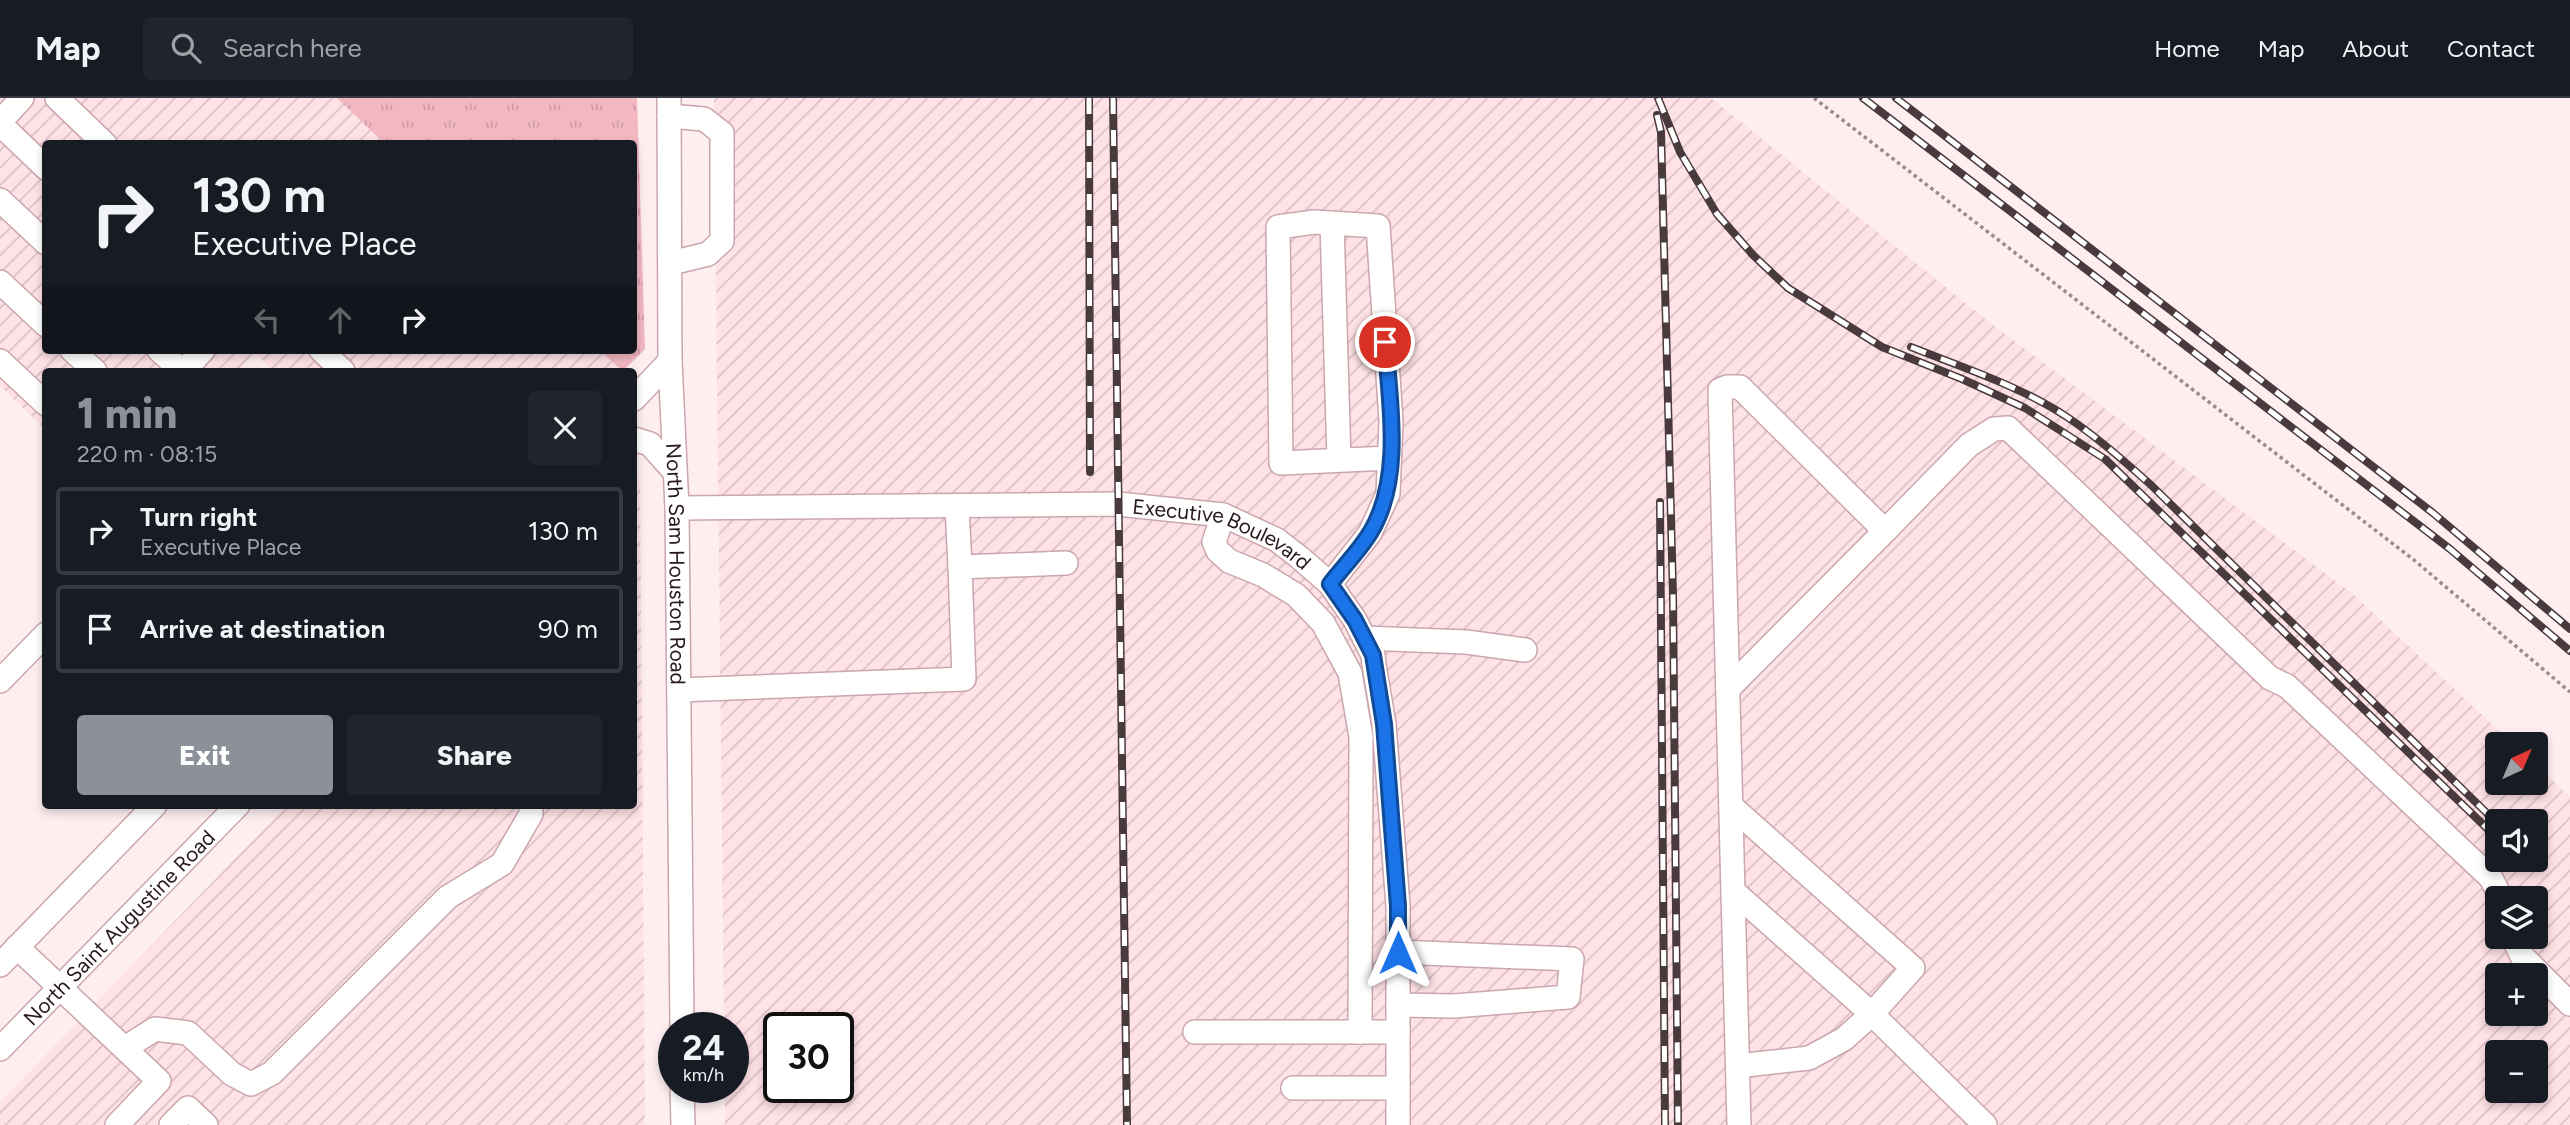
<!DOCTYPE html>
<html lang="en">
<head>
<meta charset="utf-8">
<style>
	:root { --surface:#171b24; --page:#20242c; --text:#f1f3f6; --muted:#9ea1a6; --line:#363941; --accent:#8c9099 }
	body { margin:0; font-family:Figtree,sans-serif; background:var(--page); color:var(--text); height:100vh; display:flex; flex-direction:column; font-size:26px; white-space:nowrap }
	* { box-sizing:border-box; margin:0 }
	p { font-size:23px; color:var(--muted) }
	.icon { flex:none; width:38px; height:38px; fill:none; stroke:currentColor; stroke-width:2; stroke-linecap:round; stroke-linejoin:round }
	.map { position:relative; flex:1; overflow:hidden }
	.sheet { position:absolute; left:42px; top:270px; width:595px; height:441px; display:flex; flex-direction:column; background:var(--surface); border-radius:7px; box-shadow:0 4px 10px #0003 }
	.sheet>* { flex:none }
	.hud { position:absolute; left:42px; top:42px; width:595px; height:214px; border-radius:7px; box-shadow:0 4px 10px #0003; background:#171b24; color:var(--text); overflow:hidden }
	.needle { width:46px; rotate:44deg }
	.fabs { position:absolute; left:2485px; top:634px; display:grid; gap:14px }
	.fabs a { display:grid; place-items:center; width:63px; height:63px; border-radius:7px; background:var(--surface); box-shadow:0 4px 10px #0003; font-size:35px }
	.speed { position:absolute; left:658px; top:914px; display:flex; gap:14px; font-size:35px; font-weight:700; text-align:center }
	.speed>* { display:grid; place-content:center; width:91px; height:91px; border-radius:50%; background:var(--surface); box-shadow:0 4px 10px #0003; line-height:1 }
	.speed small { font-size:18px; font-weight:400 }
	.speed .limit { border:4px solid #111; border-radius:10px; background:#fff; color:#111 }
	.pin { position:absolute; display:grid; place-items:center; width:60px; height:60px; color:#fff; margin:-30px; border:4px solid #fff; border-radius:50%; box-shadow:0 2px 7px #0007 }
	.me { position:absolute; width:77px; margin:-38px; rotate:0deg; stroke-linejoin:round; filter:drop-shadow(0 0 5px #0008) }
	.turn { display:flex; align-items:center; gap:24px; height:147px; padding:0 35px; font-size:32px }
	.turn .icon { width:91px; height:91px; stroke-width:2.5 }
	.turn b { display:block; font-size:49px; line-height:60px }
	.lanes { display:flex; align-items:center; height:66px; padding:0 35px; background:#0003; justify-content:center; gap:35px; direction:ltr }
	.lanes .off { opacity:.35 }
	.round { display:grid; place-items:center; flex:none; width:74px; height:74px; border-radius:7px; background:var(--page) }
	.headline { display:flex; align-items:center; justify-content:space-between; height:119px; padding:0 35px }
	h1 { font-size:42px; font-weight:800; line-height:52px; color:var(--accent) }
	.primary-button { display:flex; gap:14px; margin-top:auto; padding:14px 35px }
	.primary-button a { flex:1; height:80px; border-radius:7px; background:var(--accent); color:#fff; font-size:28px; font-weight:800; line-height:80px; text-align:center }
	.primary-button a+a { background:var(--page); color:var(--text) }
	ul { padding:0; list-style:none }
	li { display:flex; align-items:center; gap:21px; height:88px; margin:0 14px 10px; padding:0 21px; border:4px solid var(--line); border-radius:7px }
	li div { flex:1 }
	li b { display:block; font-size:26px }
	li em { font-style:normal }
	header { display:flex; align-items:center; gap:42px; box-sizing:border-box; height:98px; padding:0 35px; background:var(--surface); border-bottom:2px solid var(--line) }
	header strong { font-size:33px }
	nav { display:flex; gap:38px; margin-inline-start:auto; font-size:24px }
	.search { width:490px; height:63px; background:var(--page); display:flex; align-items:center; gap:18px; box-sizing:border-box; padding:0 24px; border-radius:7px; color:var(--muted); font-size:26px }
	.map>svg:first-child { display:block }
</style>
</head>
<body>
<header>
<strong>Map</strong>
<div class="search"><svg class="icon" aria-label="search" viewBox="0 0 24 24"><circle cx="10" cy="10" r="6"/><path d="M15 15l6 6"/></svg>Search here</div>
<nav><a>Home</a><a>Map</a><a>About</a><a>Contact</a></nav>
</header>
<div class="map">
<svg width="2570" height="1027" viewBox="0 0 2570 1027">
	<defs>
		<pattern id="industrial-furrows" width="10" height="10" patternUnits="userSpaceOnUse" patternTransform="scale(1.75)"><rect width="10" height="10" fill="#ffe2e6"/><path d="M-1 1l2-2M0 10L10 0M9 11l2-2" fill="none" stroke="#dbc1c5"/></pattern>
		<pattern id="grass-tufts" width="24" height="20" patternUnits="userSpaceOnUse" patternTransform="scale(1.75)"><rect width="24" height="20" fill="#f3b7c2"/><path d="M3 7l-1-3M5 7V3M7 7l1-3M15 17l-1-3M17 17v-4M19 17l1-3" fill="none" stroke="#d09da6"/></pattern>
	</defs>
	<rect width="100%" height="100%" fill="#feeef0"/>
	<g fill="url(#industrial-furrows)" fill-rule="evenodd">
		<path d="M0 0H347L396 45 46 46V252H614L626 263 616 273H274L255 255 238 273H46L45 331 0 288Z"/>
		<path d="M714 0H1711L1984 220 2354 497 2513 646H2497V684H2536V667L2570 699V1027H725V989H733V929H724ZM2497 723H2536V761H2497ZM2497 800H2536V838H2497ZM2497 877H2536V915H2497ZM779 929H838V989H779ZM2497 954H2536V992H2497Z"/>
		<path d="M634 379 640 381 645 1027H0V1004L287 707H634Z"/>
	</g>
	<path fill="url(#grass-tufts)" d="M337 0H637L645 251 623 273 599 252H634V46L384 45Z"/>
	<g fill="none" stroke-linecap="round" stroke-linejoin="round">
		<g stroke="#cba6ac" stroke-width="26">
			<g id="minor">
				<path d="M57 0 105 46"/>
				<path id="s1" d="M669 0 670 263 677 410 682 929"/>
				<path d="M669 18 704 21 722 35V143L708 156 671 165"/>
				<path d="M0 24 22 0"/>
				<path d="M0 26 46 70"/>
				<path d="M0 102 46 145"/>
				<path d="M1332 125 1339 362"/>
				<path d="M0 184 46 227"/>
				<path d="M72 252 95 273"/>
				<path d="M159 252 182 273"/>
				<path d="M321 252 343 273"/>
				<path d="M0 263 46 306"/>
				<path d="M184 273 203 252"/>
				<path d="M634 301 670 263"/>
				<path d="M634 341 650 346 674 373"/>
				<path d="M957 408 960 469"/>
				<path id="s2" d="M677 410 1118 406 1223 417 1277 442 1299 459 1330 486 1355 522 1373 557 1374 567 1384 626 1398 808V1027"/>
				<path d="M1223 417 1214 444 1218 453 1229 463 1263 477 1296 497 1323 525 1350 575 1361 639 1360 934"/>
				<path d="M1330 486 1370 435 1388 396 1391 323 1378 128 1314 124 1278 129 1281 365 1389 360"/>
				<path d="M1364 540 1466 544 1525 552"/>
				<path d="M0 583 46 536"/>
				<path d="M1728 591 1885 433"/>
				<path d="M679 592 964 581 960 469 1066 465"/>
				<path d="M1731 708 1913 870 1872 916 1733 793"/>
				<path d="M2512 838 2522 858 2570 906"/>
				<path d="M17 849 159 983 117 1027"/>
				<path d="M1398 854 1572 861 1568 899 1454 908 1398 907"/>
				<path d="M0 867 155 707"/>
				<path d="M1195 934H1398"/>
				<path d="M125 950 155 931 188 935 232 976 251 986 272 975 448 799 502 766 531 716V707"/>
				<path id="s3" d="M0 951 238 707"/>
				<path d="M1738 968 1809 960 1844 941 1872 916 1985 1027"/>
				<path d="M682 989 683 1027"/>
				<path d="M1293 990H1398"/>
				<path d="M171 1027 188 1010 206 1027"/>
				<path d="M1739 1027 1720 292 1727 289H1740L1885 433 1969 347 1994 331 2008 330 2270 580 2287 588 2491 780 2501 800"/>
			</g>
		</g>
		<path stroke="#9a8b8d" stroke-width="3.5" stroke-dasharray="3.5 3.5" stroke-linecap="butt" d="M1814 0 2414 462 2570 594"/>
		<use href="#minor" stroke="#fff" stroke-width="23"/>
		<g stroke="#493b3d" stroke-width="8">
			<g id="rail">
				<path d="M1089 0 1090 374"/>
				<path d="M1113 0 1127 1027"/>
				<path d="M1658 0 1680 54 1717 116 1753 157 1788 190 1882 249 1962 281 2025 310 2105 361 2497 740"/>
				<path d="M1863 0 2450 451 2570 553"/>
				<path d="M1896 0 2433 415 2570 531"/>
				<path d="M1657 17 1661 34 1673 497 1678 1027"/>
				<path d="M1911 249C1964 270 2020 288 2067 319 2097 339 2124 363 2151 387L2497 725"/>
				<path d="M1660 404 1665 1027"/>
			</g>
		</g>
		<use href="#rail" stroke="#fff" stroke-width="5" stroke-dasharray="16" stroke-linecap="butt"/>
	</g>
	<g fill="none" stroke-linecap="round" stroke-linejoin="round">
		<g stroke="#114b97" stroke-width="18">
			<path id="route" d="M1385 244C1390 304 1403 382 1370 435 1359 453 1343 469 1330 486L1355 522 1373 557 1384 626 1398 808V855"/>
		</g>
		<use href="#route" stroke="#1a73e8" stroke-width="12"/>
	</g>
	<g text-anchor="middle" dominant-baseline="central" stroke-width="5" stroke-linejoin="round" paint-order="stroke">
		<g font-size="21" fill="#27191b" stroke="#fff">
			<text stroke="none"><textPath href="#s2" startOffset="551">Executive Boulevard</textPath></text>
			<text stroke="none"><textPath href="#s1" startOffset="466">North Sam Houston Road</textPath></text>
			<text stroke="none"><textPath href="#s3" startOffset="170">North Saint Augustine Road</textPath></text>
		</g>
	</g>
</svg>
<div class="fabs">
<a><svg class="needle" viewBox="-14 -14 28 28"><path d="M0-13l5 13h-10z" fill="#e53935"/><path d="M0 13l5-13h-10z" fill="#9ea1a6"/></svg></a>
<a><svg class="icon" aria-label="sound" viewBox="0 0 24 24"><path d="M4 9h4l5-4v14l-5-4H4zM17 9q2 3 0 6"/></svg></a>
<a><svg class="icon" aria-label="layers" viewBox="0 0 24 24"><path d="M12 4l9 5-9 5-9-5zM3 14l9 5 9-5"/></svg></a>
<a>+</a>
<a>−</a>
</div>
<div class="speed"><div>24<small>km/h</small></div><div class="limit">30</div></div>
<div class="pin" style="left:1385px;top:244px;background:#d93025"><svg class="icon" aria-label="arrive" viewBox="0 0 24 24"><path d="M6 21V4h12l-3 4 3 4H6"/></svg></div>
<svg class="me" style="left:1398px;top:855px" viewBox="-20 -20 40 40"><path d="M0-17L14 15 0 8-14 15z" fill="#1a73e8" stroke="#fff" stroke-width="4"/></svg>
<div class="hud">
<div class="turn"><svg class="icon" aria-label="right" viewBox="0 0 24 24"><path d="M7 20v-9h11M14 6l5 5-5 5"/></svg><div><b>130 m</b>Executive Place</div></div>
<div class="lanes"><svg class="icon off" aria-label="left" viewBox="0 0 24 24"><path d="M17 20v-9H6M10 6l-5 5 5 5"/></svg><svg class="icon off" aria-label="ahead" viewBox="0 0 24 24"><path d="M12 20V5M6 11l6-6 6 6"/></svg><svg class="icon" aria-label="right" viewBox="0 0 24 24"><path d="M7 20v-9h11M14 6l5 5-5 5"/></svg></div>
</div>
<section class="sheet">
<div class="headline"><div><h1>1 min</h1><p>220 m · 08:15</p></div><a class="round"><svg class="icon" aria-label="close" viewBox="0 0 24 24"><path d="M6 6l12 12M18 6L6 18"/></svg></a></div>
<ul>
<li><svg class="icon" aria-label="right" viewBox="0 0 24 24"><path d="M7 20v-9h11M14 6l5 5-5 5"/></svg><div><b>Turn right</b><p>Executive Place</p></div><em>130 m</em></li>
<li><svg class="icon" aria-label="arrive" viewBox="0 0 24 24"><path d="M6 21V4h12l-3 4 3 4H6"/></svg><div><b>Arrive at destination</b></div><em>90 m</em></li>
</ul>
<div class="primary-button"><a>Exit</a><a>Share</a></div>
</section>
</div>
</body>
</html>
